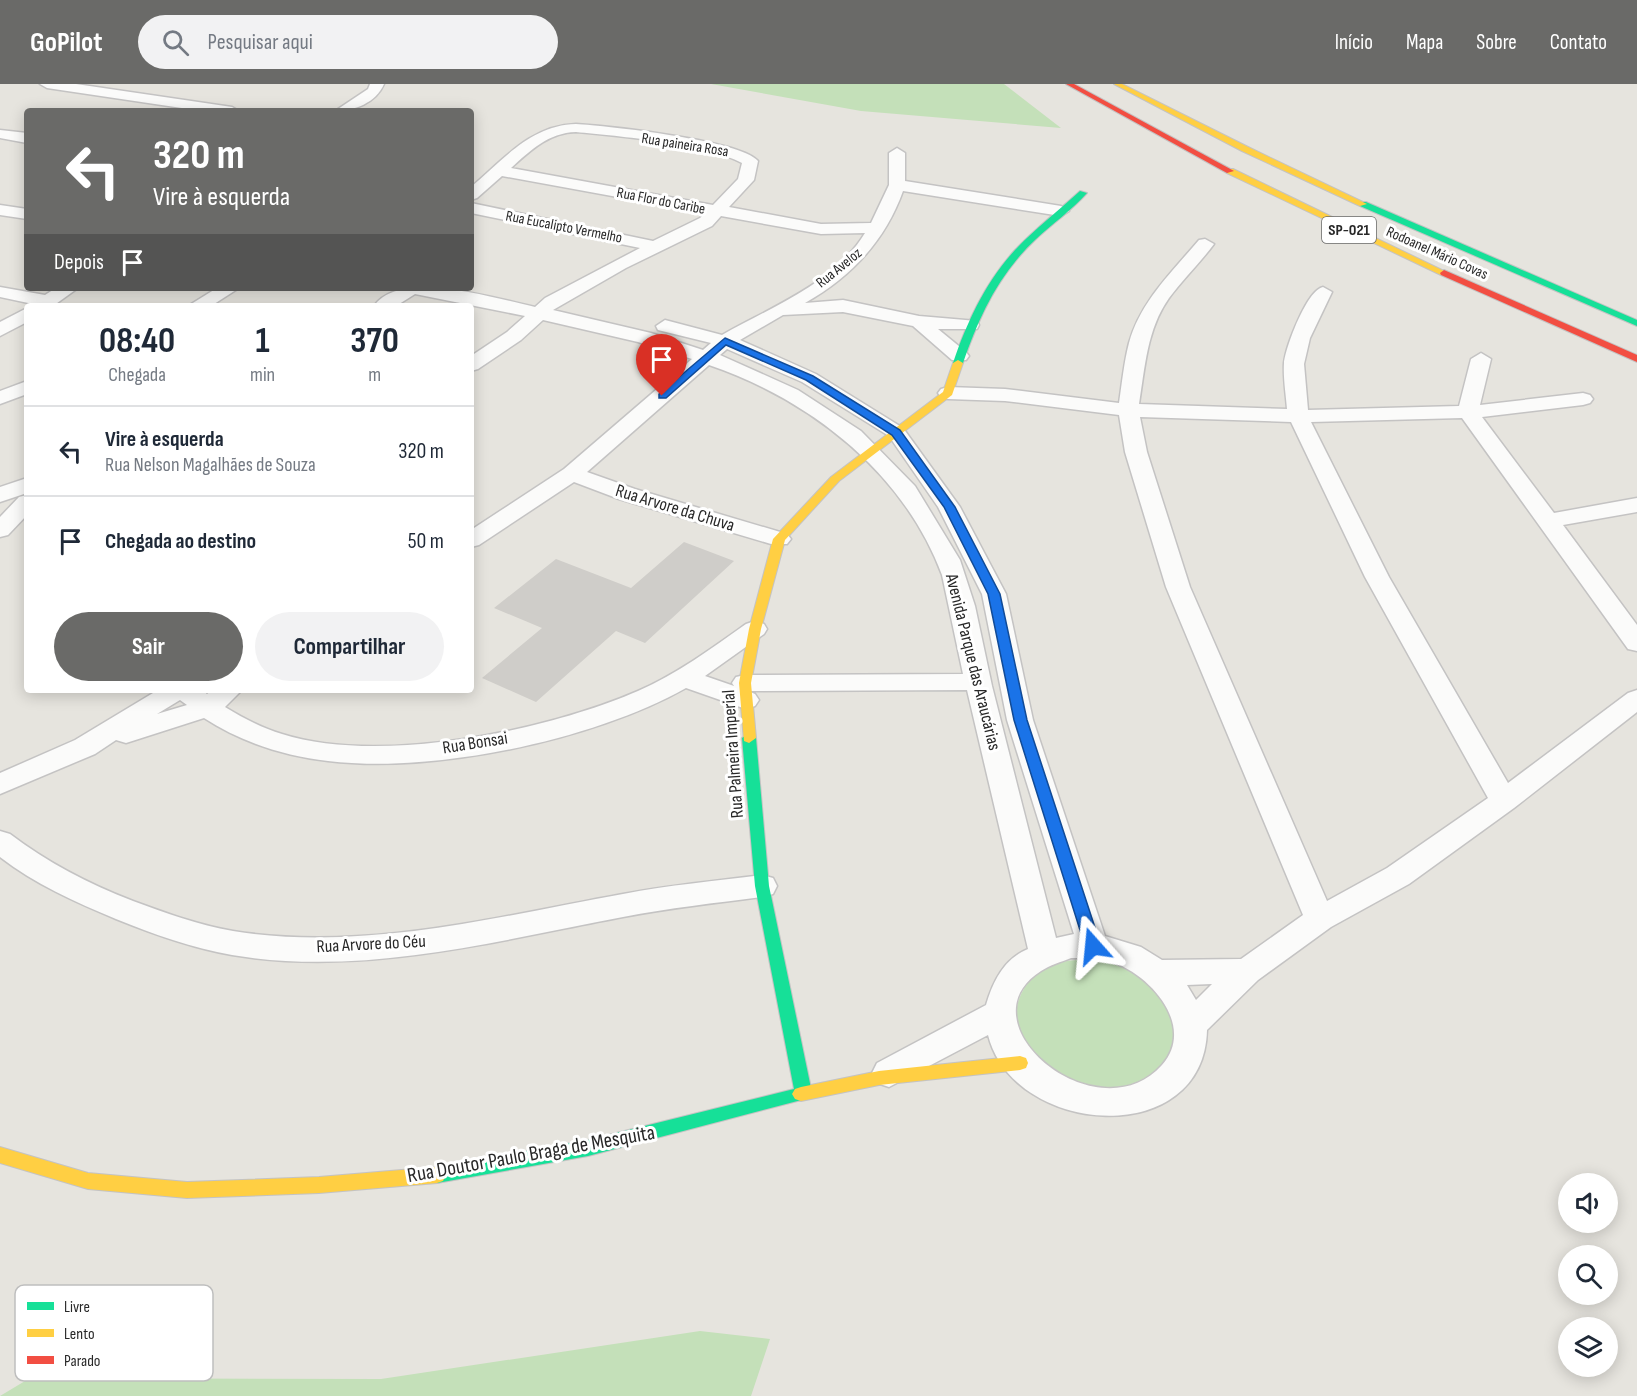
<!DOCTYPE html>
<html lang="pt">
<head>
<meta charset="utf-8">
<style>
	:root { --surface:#fff; --page:#f2f2f3; --text:#1f2937; --muted:#747a83; --line:#e0e1e3; --accent:#6a6a68 }
	body { margin:0; font-family:"Sofia Sans Condensed",sans-serif; background:var(--page); color:var(--text); height:100vh; display:flex; flex-direction:column; font-size:22px; white-space:nowrap }
	* { box-sizing:border-box; margin:0 }
	p { font-size:20px; color:var(--muted) }
	.icon { flex:none; width:33px; height:33px; fill:none; stroke:currentColor; stroke-width:2; stroke-linecap:round; stroke-linejoin:round }
	.map { position:relative; flex:1; overflow:hidden }
	.panel { position:absolute; left:24px; top:219px; width:450px; height:390px; display:flex; flex-direction:column; background:var(--surface); border-radius:6px; box-shadow:0 3px 15px #0003 }
	.panel>* { flex:none }
	.hud { position:absolute; left:24px; top:24px; width:450px; height:183px; border-radius:6px; box-shadow:0 3px 15px #0003; background:#6a6a68; color:#fff; overflow:hidden }
	.tools { position:absolute; left:1558px; top:1089px; display:grid; gap:12px }
	.tools a { display:grid; place-items:center; width:60px; height:60px; border-radius:50%; background:var(--surface); box-shadow:0 3px 15px #0003; font-size:30px }
	.pin { position:absolute; display:grid; place-items:center; width:51px; height:51px; color:#fff; margin:-62px -26px; border-radius:50% 50% 50% 0; rotate:-45deg; box-shadow:0 0 6px #0007 }
	.pin .icon { rotate:45deg }
	.me { position:absolute; width:66px; margin:-33px; rotate:342deg; stroke-linejoin:round; filter:drop-shadow(0 0 4px #0008) }
	.turn { display:flex; align-items:center; gap:21px; height:126px; padding:0 30px; font-size:27px }
	.turn .icon { width:78px; height:78px; stroke-width:2.5 }
	.turn b { display:block; font-size:42px; line-height:51px }
	.then { display:flex; align-items:center; height:57px; padding:0 30px; background:#0003; gap:12px; font-size:22px }
	.eta { display:flex; justify-content:space-evenly; align-items:center; height:102px; text-align:center }
	.eta b { font-size:36px; font-weight:700; line-height:42px }
	.action { display:flex; gap:12px; margin-top:auto; padding:12px 30px }
	.action a { flex:1; height:69px; border-radius:36px; background:var(--accent); color:#fff; font-size:24px; font-weight:700; line-height:69px; text-align:center }
	.action a+a { background:var(--page); color:var(--text) }
	ul { padding:0; list-style:none }
	li { display:flex; align-items:center; gap:18px; height:90px; padding:0 30px; border-top:2px solid var(--line) }
	li div { flex:1 }
	li b { display:block; font-size:22px }
	li em { font-style:normal }
	header { display:flex; align-items:center; gap:36px; box-sizing:border-box; height:84px; padding:0 30px; background:var(--accent); color:#fff }
	header strong { font-size:28px }
	nav { display:flex; gap:33px; margin-inline-start:auto; font-size:21px }
	.search { width:420px; height:54px; background:var(--page); display:flex; align-items:center; gap:15px; box-sizing:border-box; padding:0 21px; border-radius:33px; color:var(--muted); font-size:22px }
	.map>svg:first-child { display:block }
</style>
</head>
<body>
<header>
<strong>GoPilot</strong>
<div class="search"><svg class="icon" aria-label="search" viewBox="0 0 24 24"><circle cx="10" cy="10" r="6"/><path d="M15 15l6 6"/></svg>Pesquisar aqui</div>
<nav><a>Início</a><a>Mapa</a><a>Sobre</a><a>Contato</a></nav>
</header>
<div class="map">
<svg width="1637" height="1312" viewBox="0 0 1637 1312">
	<rect width="100%" height="100%" fill="#e6e4de"/>
	<g fill="#c4e0b9">
		<path d="M711 0H1004L1061 44 861 27Z"/>
		<path d="M1091 875C1109 879 1127 882 1142 894 1182 924 1187 976 1137 998 1112 1009 1077 1004 1054 989 1047 985 1041 976 1036 969 1031 964 1023 958 1021 952 1008 927 1023 895 1047 883 1061 876 1076 876 1091 875Z"/>
		<path d="M700 1247 770 1255 751 1312H0L30 1294 381 1295Z"/>
	</g>
	<path fill="#cfcdc9" d="M684 458 734 477 645 559 616 547 536 618 482 594 542 544 494 524 556 475 631 504Z"/>
	<g fill="none" stroke-linecap="round" stroke-linejoin="round">
		<g stroke="#c4c3c3" stroke-width="3">
			<g id="street">
				<path d="M40 0H76L232 23 239 27H202L47 4Z"/>
				<path d="M370 0H384C376 19 354 27 335 27L368 5Z"/>
				<path d="M576 40C607 42 741 56 758 77L754 96 729 123 821 140 871 139 889 101V69L897 64 905 69V97L1061 122 1069 127 1061 132 903 107C885 157 851 193 805 219L843 216 919 232 977 237 979 241 977 245H938L966 268 969 272 966 276H952L913 242 843 228 783 231 740 256 816 290 903 344 960 423 1006 510 1033 636 1105 852 1141 863 1162 876 1241 875 1303 831 1166 503 1125 368 1119 331 1005 317 948 315 941 313 938 309 941 305 948 303 1005 305 1119 319C1122 299 1124 278 1129 259 1140 218 1172 188 1199 156L1205 155 1214 160C1200 179 1183 195 1169 214 1147 245 1145 283 1139 320L1287 325C1286 311 1283 294 1284 279 1286 262 1307 206 1323 203L1332 208 1310 254 1304 280 1308 326 1459 322 1471 275 1481 269 1491 275 1480 321 1583 309 1590 311 1593 315 1590 319 1583 321 1482 333 1554 429 1637 414V428L1563 441 1637 541V567L1628 565 1462 334 1311 338 1389 493 1508 699 1628 609 1637 606V628L1514 724 1409 800 1331 843 1258 896 1207 946C1204 1067 1013 1052 988 951L889 1003 877 999 872 989 877 979 986 921C993 897 1004 875 1028 865L967 606 748 607 755 610 759 616 755 622 746 625 686 604C594 656 434 690 328 677 284 672 241 658 204 634L126 659 116 656 95 670 0 710V689L75 656 158 606H202L207 610 212 606H242L225 623C243 634 262 644 282 650 380 681 546 647 638 607 677 590 712 564 746 540L755 537 764 540 767 545 764 550 705 592 734 602 732 599 736 593 745 591 963 590 942 491C904 389 811 316 709 281L587 388 635 405 787 450 791 455 787 460H771L619 415 574 398 479 461 471 463V446L564 385 692 275 638 258 543 236 521 256 478 285 471 287V272L507 248 525 232 415 210 396 222H374C400 184 497 215 535 223L545 214 640 164 471 129V119L653 157 700 134 705 129 502 92 477 114 471 116V103C503 76 531 41 576 40ZM576 48C618 52 707 60 742 79L738 95 713 121 511 84C531 66 548 49 576 48ZM721 132 821 150 865 149C835 199 771 223 722 251L665 236 656 242 658 246 711 259 703 266 651 249 553 226 626 184 712 142ZM727 265 802 298 889 352 938 423 982 510 1007 636 1074 850 1056 854 992 602 975 522 960 476 915 402 861 347 798 306 720 271ZM1140 333 1291 338 1365 493 1488 714 1387 784 1327 817 1190 503 1147 368ZM180 616 187 621 157 630ZM1071 874C1085 874 1102 874 1115 879 1154 894 1195 944 1162 981 1098 1053 959 939 1041 887 1050 881 1061 878 1071 874ZM1212 900 1196 916 1187 901Z"/>
				<path d="M0 46 27 49V59L0 54Z"/>
				<path d="M0 121 27 125V135L0 131Z"/>
				<path d="M0 203 45 211 56 204H78L53 222H31L33 220 0 213Z"/>
				<path d="M217 204H239L211 222H188Z"/>
				<path d="M27 224V238L0 252V238Z"/>
				<path d="M27 297V310L0 320V307Z"/>
				<path d="M27 394V409L0 418V403Z"/>
				<path d="M27 411V431L8 451 0 453V433L19 413Z"/>
				<path d="M0 747 10 750C48 779 89 800 133 817 166 829 198 841 233 847 363 868 496 833 623 810 669 801 715 797 762 791L773 794 777 802 773 810 762 813C715 819 669 824 623 833 496 857 362 893 232 871 192 864 153 850 116 835 75 818 35 800 0 773Z"/>
			</g>
		</g>
		<g stroke="#c4c3c3" stroke-width="2">
			<g id="fast">
				<path d="M1080 107 1087 109C1072 126 1052 140 1035 156 999 190 979 232 963 279L955 281 953 279C967 238 985 199 1015 166 1035 145 1058 127 1080 107Z"/>
				<path d="M1360 118H1366L1637 236V242L1360 122Z"/>
				<path d="M749 649 756 654 769 802 812 1009 809 1014 588 1072 437 1099 431 1097 428 1091 431 1085 437 1083 588 1056 794 1005 755 802 742 654Z"/>
			</g>
		</g>
		<g stroke="#c4c3c3" stroke-width="2">
			<g id="slow">
				<path d="M1114 0H1122L1248 63 1367 120 1360 122 1242 67Z"/>
				<path d="M1227 85H1233L1448 189 1441 191 1227 89Z"/>
				<path d="M958 276 963 279 952 311 839 397 785 456 761 545 751 599 756 654 749 659 744 657 739 599 749 545 773 455 831 393 943 308 953 279Z"/>
				<path d="M1020 972 1026 974 1028 979 1026 984 1020 986 879 1001 801 1017 795 1015 792 1010 795 1005 801 1003 879 987Z"/>
				<path d="M0 1063 88 1089 187 1098 319 1093 437 1083 443 1085 446 1091 443 1097 437 1099 319 1109 187 1114 88 1105 0 1079Z"/>
			</g>
		</g>
		<g stroke="#c4c3c3" stroke-width="2">
			<g id="jam">
				<path d="M1066 0H1074L1234 87 1227 89Z"/>
				<path d="M1444 186 1637 271V278L1441 191 1440 189Z"/>
			</g>
		</g>
		<use href="#street" fill="#fbfbfa" fill-rule="evenodd"/>
		<use href="#fast" fill="#16e098" fill-rule="evenodd"/>
		<use href="#slow" fill="#ffcf43" fill-rule="evenodd"/>
		<use href="#jam" fill="#f24e42" fill-rule="evenodd"/>
	</g>
	<path fill="#1a73e8" stroke="#114b97" stroke-width="1.5" d="M725 254 813 292 900 346 955 423 1000 510 1027 636 1101 862 1099 866H1087L1085 862 1014 636 988 510 944 423 892 351 806 296 726 261 666 314H659V310Z"/>
	<g text-anchor="middle" dominant-baseline="central" stroke-width="6" stroke-linejoin="round" paint-order="stroke">
		<g font-size="15" fill="#282828" stroke="#fff">
			<text transform="translate(685 61) rotate(9)">Rua paineira Rosa</text>
			<text transform="translate(661 117) rotate(11)">Rua Flor do Caribe</text>
			<text transform="translate(564 143) rotate(11)">Rua Eucalipto Vermelho</text>
			<text transform="translate(1437 169) rotate(24)">Rodoanel Mário Covas</text>
			<text transform="translate(839 184) rotate(-39)">Rua Aveloz</text>
		</g>
		<rect fill="#fff" stroke="#686868" stroke-width="1.5" x="1322" y="133" width="54" height="26" rx="4.5"/>
		<g font-size="16" font-weight="bold" fill="#282828">
			<text x="1349" y="146">SP-021</text>
		</g>
		<g font-size="18" fill="#282828" stroke="#fff">
			<text transform="translate(675 424) rotate(17)">Rua Arvore da Chuva</text>
			<text transform="translate(973 578) rotate(76)">Avenida Parque das Araucárias</text>
			<text transform="translate(475 659) rotate(-9)">Rua Bonsai</text>
			<text transform="translate(733 670) rotate(-94)">Rua Palmeira Imperial</text>
			<text transform="translate(371 860) rotate(-3)">Rua Arvore do Céu</text>
		</g>
		<g font-size="21" fill="#282828" stroke="#fff">
			<text transform="translate(531 1070) rotate(-10)">Rua Doutor Paulo Braga de Mesquita</text>
		</g>
	</g>
	<rect x="15" y="1201" width="198" height="96" rx="9" fill="#fff" stroke="#bebebe" stroke-width="1.5"/>
	<rect x="27" y="1218" width="27" height="8" fill="#16e098"/>
	<rect x="27" y="1245" width="27" height="8" fill="#ffcf43"/>
	<rect x="27" y="1272" width="27" height="8" fill="#f24e42"/>
	<g font-size="16" fill="#282828">
		<text x="64" y="1228">Livre</text>
		<text x="64" y="1255">Lento</text>
		<text x="64" y="1282">Parado</text>
	</g>
</svg>
<div class="tools">
<a><svg class="icon" aria-label="sound" viewBox="0 0 24 24"><path d="M4 9h4l5-4v14l-5-4H4zM17 9q2 3 0 6"/></svg></a>
<a><svg class="icon" aria-label="search" viewBox="0 0 24 24"><circle cx="10" cy="10" r="6"/><path d="M15 15l6 6"/></svg></a>
<a><svg class="icon" aria-label="layers" viewBox="0 0 24 24"><path d="M12 4l9 5-9 5-9-5zM3 14l9 5 9-5"/></svg></a>
</div>
<div class="pin" style="left:662px;top:312px;background:#d93025"><svg class="icon" aria-label="arrive" viewBox="0 0 24 24"><path d="M6 21V4h12l-3 4 3 4H6"/></svg></div>
<svg class="me" style="left:1093px;top:862px" viewBox="-20 -20 40 40"><path d="M0-17L14 15 0 8-14 15z" fill="#1a73e8" stroke="#fff" stroke-width="4"/></svg>
<div class="hud">
<div class="turn"><svg class="icon" aria-label="left" viewBox="0 0 24 24"><path d="M17 20v-9H6M10 6l-5 5 5 5"/></svg><div><b>320 m</b>Vire à esquerda</div></div>
<div class="then">Depois<svg class="icon" aria-label="arrive" viewBox="0 0 24 24"><path d="M6 21V4h12l-3 4 3 4H6"/></svg></div>
</div>
<section class="panel">
<div class="eta">
<div><b>08:40</b><p>Chegada</p></div>
<div><b>1</b><p>min</p></div>
<div><b>370</b><p>m</p></div>
</div>
<ul>
<li><svg class="icon" aria-label="left" viewBox="0 0 24 24"><path d="M17 20v-9H6M10 6l-5 5 5 5"/></svg><div><b>Vire à esquerda</b><p>Rua Nelson Magalhães de Souza</p></div><em>320 m</em></li>
<li><svg class="icon" aria-label="arrive" viewBox="0 0 24 24"><path d="M6 21V4h12l-3 4 3 4H6"/></svg><div><b>Chegada ao destino</b></div><em>50 m</em></li>
</ul>
<div class="action"><a>Sair</a><a>Compartilhar</a></div>
</section>
</div>
</body>
</html>
